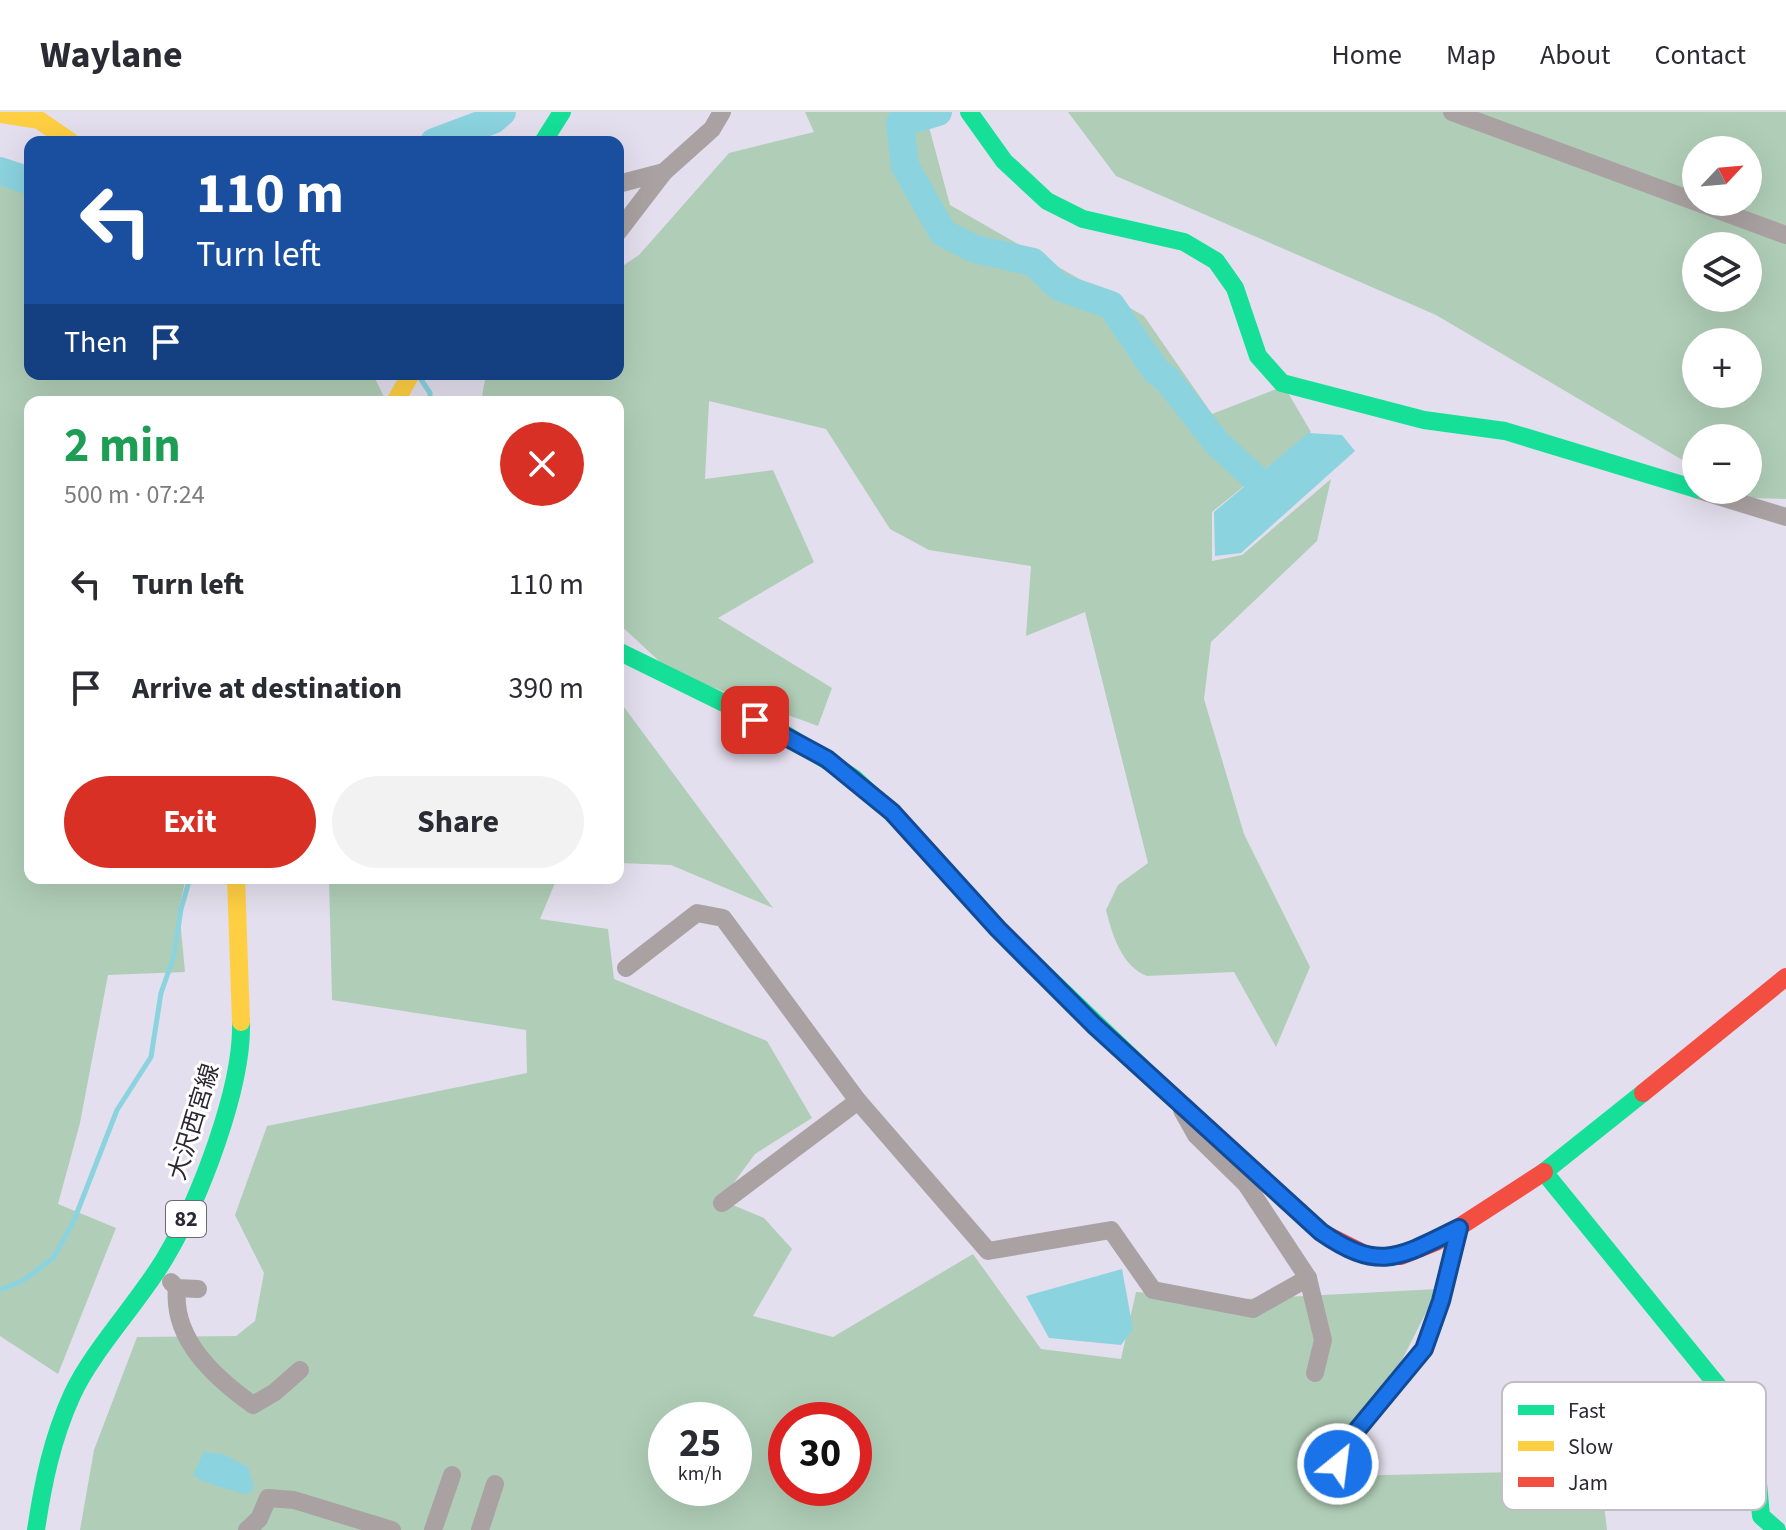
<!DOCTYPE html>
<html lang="en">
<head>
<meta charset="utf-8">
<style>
	:root { --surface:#fff; --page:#f2f2f3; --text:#2b2b33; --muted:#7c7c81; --line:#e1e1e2; --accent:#d93025 }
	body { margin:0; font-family:"Source Sans 3","Noto Sans JP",sans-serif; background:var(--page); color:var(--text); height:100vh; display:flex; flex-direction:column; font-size:30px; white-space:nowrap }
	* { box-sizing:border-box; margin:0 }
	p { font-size:26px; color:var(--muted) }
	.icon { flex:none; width:44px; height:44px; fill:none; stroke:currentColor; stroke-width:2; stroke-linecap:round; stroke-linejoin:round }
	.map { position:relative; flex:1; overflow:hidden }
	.sheet { position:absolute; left:24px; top:284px; width:600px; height:488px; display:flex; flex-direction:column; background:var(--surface); border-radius:16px; box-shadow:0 8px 32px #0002 }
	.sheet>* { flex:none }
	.top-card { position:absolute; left:24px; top:24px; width:600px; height:244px; border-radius:16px; box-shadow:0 8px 32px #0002; background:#1a4fa0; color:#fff; overflow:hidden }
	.needle { width:52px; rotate:64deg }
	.buttons { position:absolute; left:1682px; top:24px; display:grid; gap:16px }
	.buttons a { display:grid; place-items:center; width:80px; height:80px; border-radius:50%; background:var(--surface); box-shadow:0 8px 32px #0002; font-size:40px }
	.speed { position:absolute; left:648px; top:1290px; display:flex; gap:16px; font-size:40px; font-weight:700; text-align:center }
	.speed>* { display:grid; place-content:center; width:104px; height:104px; border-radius:50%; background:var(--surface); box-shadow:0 8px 32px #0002; line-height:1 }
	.speed small { font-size:20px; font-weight:400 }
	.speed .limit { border:12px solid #d22; background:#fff; color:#111 }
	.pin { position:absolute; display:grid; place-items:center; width:68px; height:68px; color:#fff; margin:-34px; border-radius:16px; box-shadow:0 4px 12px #0006 }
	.me { position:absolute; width:88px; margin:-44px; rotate:29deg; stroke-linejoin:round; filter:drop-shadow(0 0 6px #0008) }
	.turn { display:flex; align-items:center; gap:28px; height:168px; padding:0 40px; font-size:36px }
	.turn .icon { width:104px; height:104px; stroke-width:2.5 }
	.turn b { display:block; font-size:56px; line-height:68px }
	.then { display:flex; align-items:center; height:76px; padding:0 40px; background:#0003; gap:16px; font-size:30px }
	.round { display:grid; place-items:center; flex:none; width:84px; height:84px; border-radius:42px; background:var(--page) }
	.head { display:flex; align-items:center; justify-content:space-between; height:136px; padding:0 40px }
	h1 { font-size:48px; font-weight:700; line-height:60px; color:#1e9e55 }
	.action { display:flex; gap:16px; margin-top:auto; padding:16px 40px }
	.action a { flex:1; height:92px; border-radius:48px; background:var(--accent); color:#fff; font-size:32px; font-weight:700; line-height:92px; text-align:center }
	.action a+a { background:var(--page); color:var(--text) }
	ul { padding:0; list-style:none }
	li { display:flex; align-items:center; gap:24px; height:104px; padding:0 40px }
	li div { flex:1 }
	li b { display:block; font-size:30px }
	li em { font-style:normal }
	header { display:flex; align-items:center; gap:48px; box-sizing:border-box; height:112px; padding:0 40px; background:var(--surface); border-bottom:2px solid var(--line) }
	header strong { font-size:38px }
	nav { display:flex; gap:44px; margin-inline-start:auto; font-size:28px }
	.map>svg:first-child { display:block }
</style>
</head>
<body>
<header>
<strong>Waylane</strong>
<nav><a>Home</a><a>Map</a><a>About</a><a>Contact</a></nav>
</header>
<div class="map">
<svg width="1786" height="1418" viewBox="0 0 1786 1418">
	<rect width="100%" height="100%" fill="#e4dfee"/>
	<g fill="#b0ceb7" fill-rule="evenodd">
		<path d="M805 0H925L950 93 1144 204 1212 302 1284 274 1311 320 1212 400V449L1242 443 1331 367 1317 429 1211 530 1204 587 1244 722 1310 855 1276 935 1234 860 1147 864C1122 855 1112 822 1106 798L1118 773 1148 751 1085 500 1026 524 1031 454 929 438 890 417 826 317 709 289 705 367 773 358 814 450 718 506 832 576 818 614 671 560 618 511V290H481L486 262H618V157L639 143 729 41 814 20Z"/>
		<path d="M1068 0H1786V387L1747 386 1734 378H1748V326H1696V356L1436 203 1116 64ZM1696 38H1748V90H1696ZM1696 134H1748V186H1696ZM1696 230H1748V282H1696Z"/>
		<path d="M0 66 30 73V262H373L384 285 382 290H30V766H186L179 796 185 860 108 863 80 1011 58 1092 116 1116 58 1262 0 1224Z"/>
		<path d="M618 587 773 796 671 753 618 751Z"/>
		<path d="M329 766H557L540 807 608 817 614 867 767 929 812 1006 755 1042 721 1088 764 1106 792 1137 753 1204 833 1225 973 1142 1041 1237 1121 1247 1136 1180 1245 1187 1438 1177 1343 1364 1600 1358 1607 1418H80L94 1338 137 1225 236 1224 255 1209 264 1161 235 1103 267 1014 527 961 526 918 332 888ZM666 1308H734V1376H666ZM786 1308H854V1376H786Z"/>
	</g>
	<g fill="#8bd3df">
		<path d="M1308 321 1342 323 1355 339 1241 441 1215 444 1214 400Z"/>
		<path d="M1122 1157 1133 1217 1121 1233 1049 1226 1026 1184Z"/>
		<path d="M204 1340 223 1342 248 1355 254 1376 246 1383C227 1375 209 1375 193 1363Z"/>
	</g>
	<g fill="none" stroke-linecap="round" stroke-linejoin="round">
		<g stroke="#8bd3df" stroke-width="5">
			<path d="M438 29V30"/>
			<path d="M420 266 430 281V290"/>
			<path d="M0 1178 24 1168 53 1146 73 1111 117 998 151 945 161 881 174 844 181 797 190 766"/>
		</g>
		<g stroke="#8bd3df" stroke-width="28">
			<path d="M938 0 900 11 905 54 943 121 975 137 1033 150 1059 175 1111 193 1156 259 1167 267 1217 331 1255 366"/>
			<path d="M434 30 493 8 502 0"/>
			<path d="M0 59 30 69"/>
		</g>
		<g stroke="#aaa2a2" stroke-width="18">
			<path d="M1452 0 1786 123"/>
			<path d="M618 72 664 60 712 17 722 0"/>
			<path d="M618 120 664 60"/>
			<path d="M1698 378 1786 405"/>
			<path d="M626 856 697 801 723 806 858 989 722 1091"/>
			<path d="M858 989 988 1139 1111 1118 1153 1178 1253 1197 1308 1166 1246 1072 1196 1023 1182 998"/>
			<path d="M1308 1166 1323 1228 1315 1261"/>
			<path d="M171 1170 177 1176 198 1177"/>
			<path d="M177 1176C172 1227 214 1265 253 1293L275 1280 300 1258"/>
			<path d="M1338 1352 1343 1335 1424 1237 1441 1189 1459 1116"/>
			<path d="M247 1418 259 1407 268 1386 294 1388 392 1418"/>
			<path d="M433 1418 452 1363"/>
			<path d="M480 1418 495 1372"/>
		</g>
		<g stroke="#16e098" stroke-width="18">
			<path d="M969 0 1004 49 1047 89 1083 107 1184 130 1216 149 1235 176 1258 244 1282 271 1424 308 1505 319 1696 377"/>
			<path d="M543 30 562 0"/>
			<path d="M618 539 777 617 854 666 900 709 1007 826 1152 965"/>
			<path d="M1643 981 1544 1060 1753 1317 1761 1404 1777 1418"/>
			<path d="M36 1418C43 1371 52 1327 72 1283 92 1239 139 1190 165 1146 199 1089 243 976 241 910"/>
		</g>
		<g stroke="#ffcf43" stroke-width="18">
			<path d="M0 2 39 8 71 30"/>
			<path d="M395 290 411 262"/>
			<path d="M236 766 241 910"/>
		</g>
		<g stroke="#f24e42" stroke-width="18">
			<path d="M1152 965 1321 1120 1369 1144H1401L1436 1130 1544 1060"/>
			<path d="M1643 981 1786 865"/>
		</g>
	</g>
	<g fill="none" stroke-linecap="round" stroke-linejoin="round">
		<g stroke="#114b97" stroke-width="20">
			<path id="route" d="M755 608 827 647 892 700 998 817 1094 913 1321 1120C1380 1161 1400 1145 1459 1116L1441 1189 1424 1237 1343 1335 1338 1352"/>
		</g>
		<use href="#route" stroke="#1a73e8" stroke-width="14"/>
	</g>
	<g text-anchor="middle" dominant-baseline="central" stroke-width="6" stroke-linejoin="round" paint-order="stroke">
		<rect fill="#fff" stroke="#6b6870" stroke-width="2" x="166" y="1089" width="40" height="36" rx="6"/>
		<g font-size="22" font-weight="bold" fill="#2c2833">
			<text x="186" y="1107">82</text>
		</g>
		<g font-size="24" fill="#2c2833" stroke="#fff">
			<text transform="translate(194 1010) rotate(-73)">大沢西宮線</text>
		</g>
	</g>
	<rect x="1502" y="1270" width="264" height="128" rx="12" fill="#fff" stroke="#c0bec2" stroke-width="2"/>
	<rect x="1518" y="1293" width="36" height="10" fill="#16e098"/>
	<rect x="1518" y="1329" width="36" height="10" fill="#ffcf43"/>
	<rect x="1518" y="1365" width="36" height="10" fill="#f24e42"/>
	<g font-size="22" fill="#2c2833">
		<text x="1568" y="1306">Fast</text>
		<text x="1568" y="1342">Slow</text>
		<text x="1568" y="1378">Jam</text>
	</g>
</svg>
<div class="buttons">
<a><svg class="needle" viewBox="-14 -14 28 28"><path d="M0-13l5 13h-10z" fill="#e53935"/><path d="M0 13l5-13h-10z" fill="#7c7c81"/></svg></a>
<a><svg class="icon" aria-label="layers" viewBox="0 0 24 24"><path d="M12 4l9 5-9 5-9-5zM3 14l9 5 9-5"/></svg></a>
<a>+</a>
<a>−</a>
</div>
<div class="speed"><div>25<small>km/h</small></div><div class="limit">30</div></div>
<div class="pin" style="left:755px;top:608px;background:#d93025"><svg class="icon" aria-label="arrive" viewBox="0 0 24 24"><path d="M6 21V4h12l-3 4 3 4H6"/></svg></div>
<svg class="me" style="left:1338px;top:1352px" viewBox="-20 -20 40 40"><circle r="17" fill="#1a73e8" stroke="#fff" stroke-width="3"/><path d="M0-11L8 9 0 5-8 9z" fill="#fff"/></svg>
<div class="top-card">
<div class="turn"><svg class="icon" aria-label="left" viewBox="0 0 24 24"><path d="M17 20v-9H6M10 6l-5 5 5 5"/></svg><div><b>110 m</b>Turn left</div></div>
<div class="then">Then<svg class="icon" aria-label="arrive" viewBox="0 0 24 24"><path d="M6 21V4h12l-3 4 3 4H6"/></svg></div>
</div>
<section class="sheet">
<div class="head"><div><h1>2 min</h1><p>500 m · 07:24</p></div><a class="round" style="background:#d93025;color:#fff"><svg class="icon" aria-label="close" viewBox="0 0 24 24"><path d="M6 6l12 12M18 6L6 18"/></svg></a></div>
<ul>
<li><svg class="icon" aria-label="left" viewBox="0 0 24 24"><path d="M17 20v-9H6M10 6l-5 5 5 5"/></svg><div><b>Turn left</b></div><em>110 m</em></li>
<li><svg class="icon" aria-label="arrive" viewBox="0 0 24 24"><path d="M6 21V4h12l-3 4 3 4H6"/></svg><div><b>Arrive at destination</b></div><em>390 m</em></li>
</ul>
<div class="action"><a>Exit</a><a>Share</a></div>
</section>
</div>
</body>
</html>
